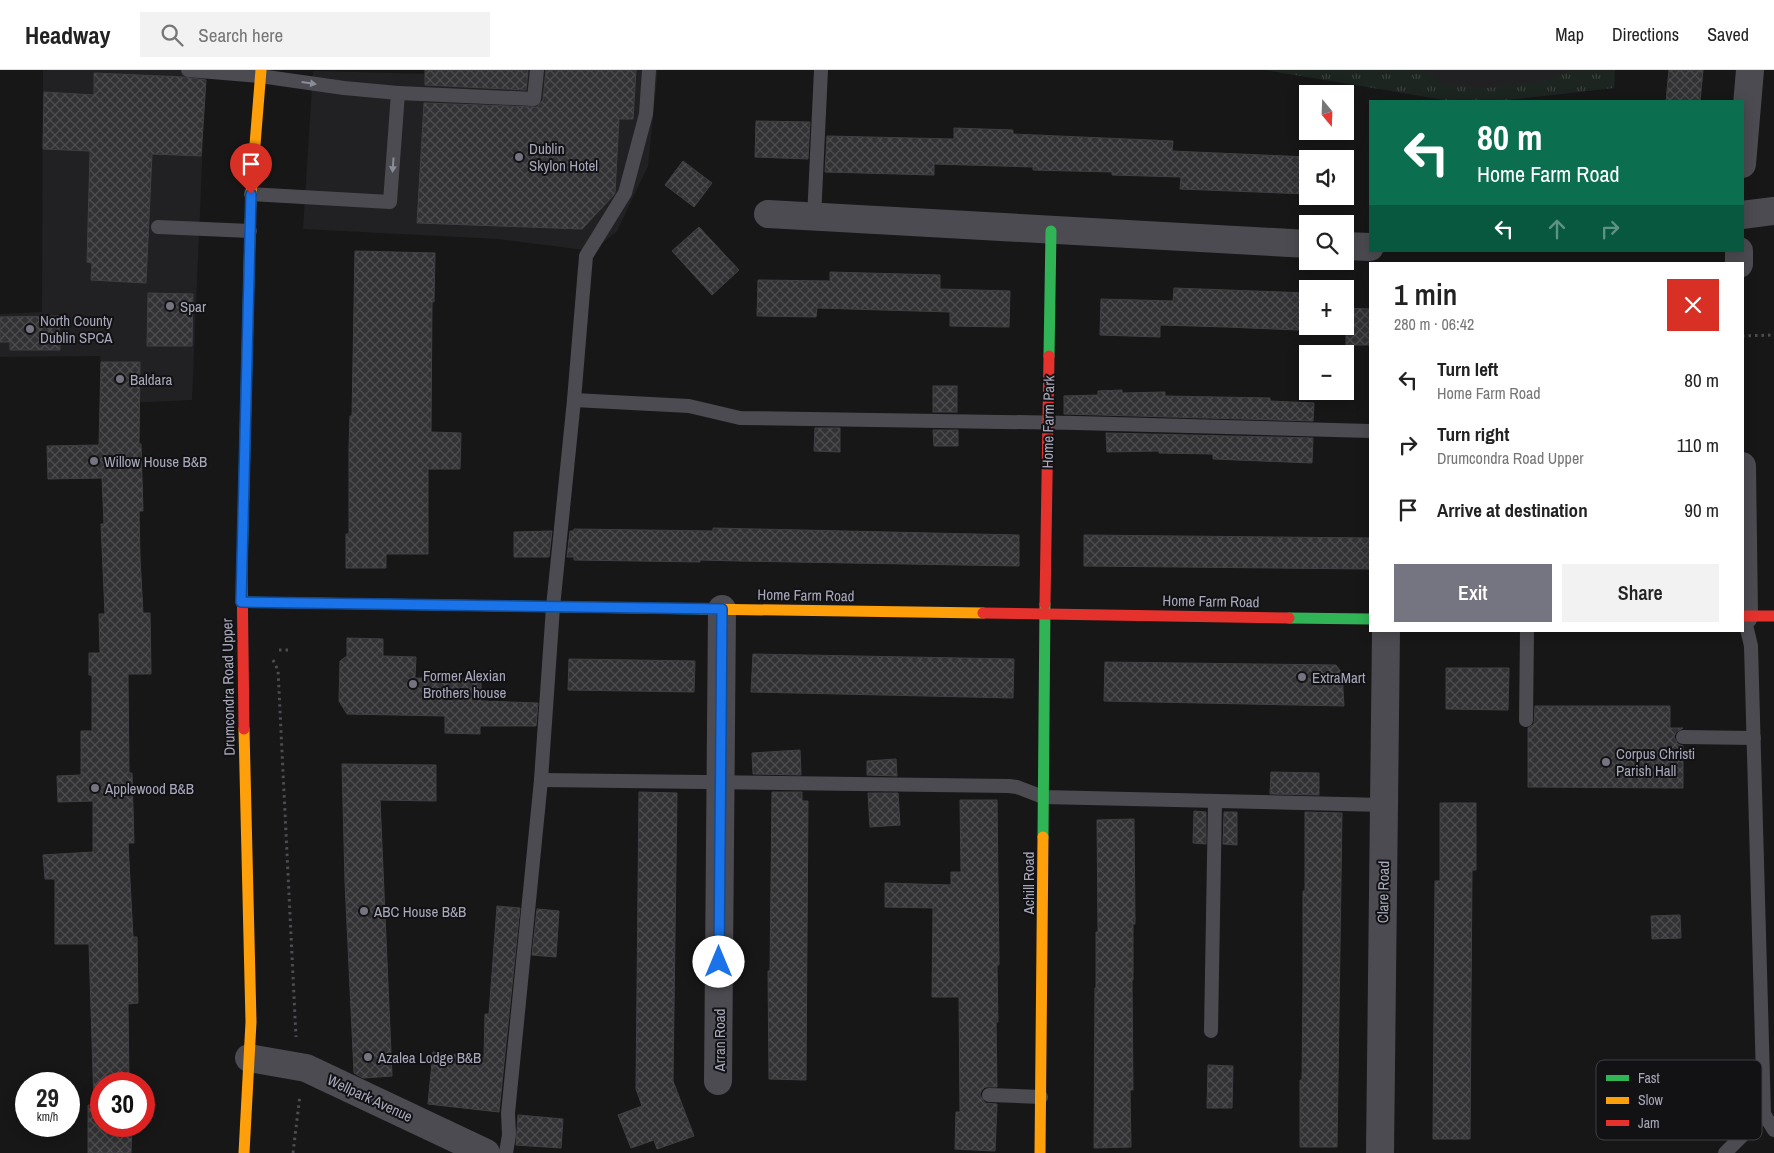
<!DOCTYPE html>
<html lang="en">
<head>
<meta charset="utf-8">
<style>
	:root { --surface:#fff; --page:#f2f2f2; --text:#222; --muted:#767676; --line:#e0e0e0; --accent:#757581 }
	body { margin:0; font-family:"Archivo Narrow",sans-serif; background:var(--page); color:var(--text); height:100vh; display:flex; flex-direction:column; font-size:19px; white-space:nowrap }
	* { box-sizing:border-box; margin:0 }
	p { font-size:16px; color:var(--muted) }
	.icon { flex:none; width:28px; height:28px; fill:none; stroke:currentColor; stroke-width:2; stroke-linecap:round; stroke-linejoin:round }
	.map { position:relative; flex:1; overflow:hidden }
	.side { position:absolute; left:1369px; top:192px; width:375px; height:370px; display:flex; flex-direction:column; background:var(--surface); border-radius:0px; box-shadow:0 2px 12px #0003 }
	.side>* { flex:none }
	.guide { position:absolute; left:1369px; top:30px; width:375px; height:152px; border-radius:0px; box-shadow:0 2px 12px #0003; background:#0b6e4f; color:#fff; overflow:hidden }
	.needle { width:32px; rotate:161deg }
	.buttons { position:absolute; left:1299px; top:15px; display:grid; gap:10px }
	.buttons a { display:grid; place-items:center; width:55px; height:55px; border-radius:0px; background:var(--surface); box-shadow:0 2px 12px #0003; font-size:25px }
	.speed { position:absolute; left:15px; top:1002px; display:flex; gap:10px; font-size:25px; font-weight:700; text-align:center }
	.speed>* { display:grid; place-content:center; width:65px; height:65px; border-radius:50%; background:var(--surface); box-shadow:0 2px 12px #0003; line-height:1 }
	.speed small { font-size:12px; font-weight:400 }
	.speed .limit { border:8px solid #d22; background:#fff; color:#111 }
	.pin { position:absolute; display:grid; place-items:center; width:42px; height:42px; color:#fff; margin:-51px -21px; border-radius:50% 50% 50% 0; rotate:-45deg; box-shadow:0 0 5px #0007 }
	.pin .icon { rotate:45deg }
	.me { position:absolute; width:55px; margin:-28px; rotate:0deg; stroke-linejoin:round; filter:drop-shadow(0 0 4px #0008) }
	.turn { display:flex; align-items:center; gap:18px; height:105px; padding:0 25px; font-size:22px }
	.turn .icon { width:65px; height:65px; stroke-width:2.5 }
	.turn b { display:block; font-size:35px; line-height:42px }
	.lanes { display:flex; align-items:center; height:48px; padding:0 25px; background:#0003; justify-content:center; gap:25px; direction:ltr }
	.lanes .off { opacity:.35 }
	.round { display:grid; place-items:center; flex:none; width:52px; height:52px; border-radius:0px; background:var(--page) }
	.summary { display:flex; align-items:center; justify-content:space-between; height:85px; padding:0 25px }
	h1 { font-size:30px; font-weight:600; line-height:38px }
	.button { display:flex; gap:10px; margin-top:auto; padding:10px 25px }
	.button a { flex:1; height:58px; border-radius:0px; background:var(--accent); color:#fff; font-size:20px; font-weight:600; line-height:58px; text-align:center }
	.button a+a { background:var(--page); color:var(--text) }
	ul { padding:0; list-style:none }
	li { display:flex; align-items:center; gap:15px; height:65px; padding:0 25px }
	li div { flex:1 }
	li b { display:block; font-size:19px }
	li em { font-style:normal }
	header { display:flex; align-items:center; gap:30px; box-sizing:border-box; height:70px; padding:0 25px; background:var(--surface); border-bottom:1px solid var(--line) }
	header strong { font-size:24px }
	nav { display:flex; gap:28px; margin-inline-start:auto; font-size:18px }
	.search { width:350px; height:45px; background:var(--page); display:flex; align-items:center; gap:12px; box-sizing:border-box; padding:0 18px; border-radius:0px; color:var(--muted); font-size:19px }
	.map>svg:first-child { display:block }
</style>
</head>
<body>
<header>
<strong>Headway</strong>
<div class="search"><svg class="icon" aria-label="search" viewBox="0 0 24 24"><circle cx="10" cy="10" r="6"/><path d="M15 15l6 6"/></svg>Search here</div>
<nav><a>Map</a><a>Directions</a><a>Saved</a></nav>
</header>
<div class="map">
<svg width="1774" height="1083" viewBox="0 0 1774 1083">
	<defs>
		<pattern id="grass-tufts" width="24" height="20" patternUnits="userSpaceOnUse" patternTransform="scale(1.25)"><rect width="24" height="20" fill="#1d2520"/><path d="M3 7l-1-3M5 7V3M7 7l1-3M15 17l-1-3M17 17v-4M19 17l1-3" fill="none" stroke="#3b423e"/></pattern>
		<pattern id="building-cross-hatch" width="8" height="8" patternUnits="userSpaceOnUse" patternTransform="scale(1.25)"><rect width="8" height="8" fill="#323234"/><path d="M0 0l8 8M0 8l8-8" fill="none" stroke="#4d4d4f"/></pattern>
	</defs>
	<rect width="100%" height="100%" fill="#171718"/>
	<g fill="#212124">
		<path d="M43 0H206L192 330 102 334 100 286 0 287V244L42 242Z"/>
		<path d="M521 0H658L648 96 617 161 593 181 498 169 303 159 313 1 520 6Z"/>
		<path d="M1266 0H1615L1614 18 1498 31H1451Z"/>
	</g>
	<path fill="url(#grass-tufts)" d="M1266 0H1425L1441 13 1456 16 1488 18 1549 10 1571 0H1615L1614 18 1498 31H1451Z"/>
	<g fill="url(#building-cross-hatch)" stroke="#404044">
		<path d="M425 0H528L526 20 425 15Z"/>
		<path d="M546 0H636L633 49H619L615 123 613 126 582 159 417 153 424 33 537 37 543 30Z"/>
		<path d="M1669 0H1703L1700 31H1666Z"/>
		<path d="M94 3 183 7 206 10 201 86 152 84 146 213 91 210 92 193 87 192 90 81 43 79 44 22 94 25Z"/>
		<path d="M756 51 810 52 808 89 755 87Z"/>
		<path d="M954 58 1013 60V64L1173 71 1172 81 1308 87V124L1180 119 1181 107 1112 105V102L1033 100V97L934 94V105L825 102 827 66 954 69Z"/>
		<path d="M683 91 712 113 694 137 665 115Z"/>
		<path d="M699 157 739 200 712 225 672 181Z"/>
		<path d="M355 181 435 183 434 232H432L431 362 461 363 460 399H428V484H386V498H346V464H349V378L350 346H352Z"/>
		<path d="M830 202 940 205V219L1010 221 1009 257 950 256V242L817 238 816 247 757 246 758 210 830 211Z"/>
		<path d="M1174 218 1308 223V256H1345V238L1370 239V275H1346V262L1226 257 1160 255V267L1100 265 1101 229 1173 231Z"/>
		<path d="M148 223 193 224 192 276H147Z"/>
		<path d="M59 246 60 280H10V272H0V247Z"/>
		<path d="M101 292H140L139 374H141L143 441H139L140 488 143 543H150L151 604H128L129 703H132L134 773H128L133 867H137L138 933 128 934 129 1014H101V1056H132L131 1083H88V1035H94L89 874H55V809H45L43 785 93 782V731L58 732 57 706 81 705V661H92V605H89V583H100L99 544H105L101 454H104L102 408 48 409 47 376 99 375Z"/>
		<rect x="933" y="316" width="24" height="26"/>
		<path d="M1122 320V323L1165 322V326L1270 328V331L1314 333 1313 351 1064 344V326L1098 325V321Z"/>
		<path d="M815 358H840V382L814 381Z"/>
		<path d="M933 360H958V376H934Z"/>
		<path d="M1106 363 1313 368 1312 393 1213 389V384L1159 383V381L1107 382Z"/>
		<path d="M713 458 1019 465V496L738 491 700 490V492L574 490V487H567L570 461H574V459L713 461Z"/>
		<path d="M552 461 549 487H514V462Z"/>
		<path d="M1084 465 1370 468V499L1084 496Z"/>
		<path d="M347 568 383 569V586L416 587 415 608 481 609V631L538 633 536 656H480V664L445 663V646L347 644 339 631 340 591 347 586Z"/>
		<path d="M753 584 1014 589 1013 628 751 622Z"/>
		<path d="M569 589 695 591 694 622 568 620Z"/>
		<path d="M1105 592 1336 595 1342 603 1344 636 1104 631Z"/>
		<path d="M1446 598H1509L1508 640 1446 639Z"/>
		<path d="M1535 636H1670V658H1683L1676 662 1674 667 1678 674 1683 676V718L1528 717V658L1534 654Z"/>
		<path d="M800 680 801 705 753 704 752 683Z"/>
		<path d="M896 689 897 706 867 705V691Z"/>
		<path d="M342 694 436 695V731L380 730 392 1006 363 1008 354 1003 345 812Z"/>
		<path d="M1271 702 1319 703V725L1270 724Z"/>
		<path d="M639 722 677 723 673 1011 694 1066 657 1079 654 1070 631 1078 618 1045 642 1036 636 1019Z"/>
		<path d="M772 722H802V731H808L806 1010 769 1009 768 901H770Z"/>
		<path d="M868 723H898L900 755 870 757Z"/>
		<path d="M960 730H997L999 895H997L998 952H996L997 1017H985L981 1021 980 1025 985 1033 997 1034 995 1081 955 1079 956 1042H960L959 927H932L933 838 885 837V813L951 815V802H961Z"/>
		<path d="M1440 733H1476V800H1472L1470 1069H1433L1435 811H1440Z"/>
		<path d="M1194 741 1206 742V774L1193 773Z"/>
		<path d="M1224 742H1237V775L1223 774Z"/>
		<path d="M1305 742 1342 743 1337 1077H1300V1010H1302L1303 916V821H1305Z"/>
		<path d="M1134 749 1135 854H1133V910H1132L1133 1020H1130L1131 1077 1094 1078 1095 918H1096V862H1098L1097 750Z"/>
		<path d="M497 836 520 838 499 1042 428 1034 433 982 484 988 485 944H489Z"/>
		<path d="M537 839 559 841 556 887 532 885Z"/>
		<path d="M1680 845 1681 868 1652 869 1651 846Z"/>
		<path d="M1208 995 1233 996 1232 1038H1207Z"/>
		<path d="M518 1045 563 1049 561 1078 516 1075Z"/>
	</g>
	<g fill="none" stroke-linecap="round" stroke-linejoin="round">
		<g stroke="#4d4d52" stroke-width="3" stroke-dasharray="2.5 4" stroke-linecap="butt">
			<path d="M1742 266 1774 265"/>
			<path d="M279 580H288"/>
			<path d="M273 590 278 600 296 967"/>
			<path d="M293 1083 300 1025"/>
		</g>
		<g stroke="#4b4b51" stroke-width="14">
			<path d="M188 0 260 6 344 18 398 23 390 132 251 124"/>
			<path d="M398 23 534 29 537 0"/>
			<path d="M814 148 821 0"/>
			<path d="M158 157 250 161"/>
			<path d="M574 330 689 336 740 348 1076 353 1370 361"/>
			<path d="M1744 546 1751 576 1764 1044 1774 1060"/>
			<path d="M1526 650 1527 561"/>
			<path d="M1683 667 1754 668"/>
			<path d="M541 710 1009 716 1017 717 1043 727 1384 735"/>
			<path d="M1211 961 1215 732"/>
			<path d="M989 1025 1041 1027"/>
			<path d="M506 1083 509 1065 508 1043 541 710 553 537 574 330 586 186 625 123 646 44 649 0"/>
			<path d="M1725 1083 1764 1044"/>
		</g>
		<g stroke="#4b4b51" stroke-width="28">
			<path d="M1742 94 1750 0"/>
			<path d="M768 144 1308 174"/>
			<path d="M1742 145 1774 141"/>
			<path d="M1345 176 1370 177"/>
			<path d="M1739 181V194"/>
			<path d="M1742 396 1744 546"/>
			<path d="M249 988 306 998 486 1083"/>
			<path d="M718 1011 722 539"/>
			<path d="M1380 1083 1386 561"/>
		</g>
		<g stroke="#30b455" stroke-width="11">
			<path d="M1049 286 1051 161"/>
			<path d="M242 499 249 202"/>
			<path d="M241 532 701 539"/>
			<path d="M1289 548 1370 549"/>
			<path d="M1043 767 1045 534"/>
		</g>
		<g stroke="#ff9f0a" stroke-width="11">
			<path d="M249 202 251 124 261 0"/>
			<path d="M701 539 983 543"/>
			<path d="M244 1083 251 952 244 659"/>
			<path d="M1040 1083 1043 767"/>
		</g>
		<g stroke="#e5322d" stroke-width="11">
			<path d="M242 499 244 659"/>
			<path d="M1045 534 1049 286"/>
			<path d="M983 543 1289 548"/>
			<path d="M1742 546H1774"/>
		</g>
	</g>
	<defs><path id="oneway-solid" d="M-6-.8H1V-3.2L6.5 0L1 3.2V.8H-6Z" transform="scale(1.25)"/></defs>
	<g fill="#8b8c9a">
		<use href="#oneway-solid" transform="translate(309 13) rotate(8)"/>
		<use href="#oneway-solid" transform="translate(393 95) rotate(94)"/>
	</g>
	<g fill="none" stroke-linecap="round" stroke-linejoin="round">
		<g stroke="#114b97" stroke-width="12">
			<path id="route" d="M251 124 241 532 722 539 719 892"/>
		</g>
		<use href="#route" stroke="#1a73e8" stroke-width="9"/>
	</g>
	<g fill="#757581" stroke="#121114" stroke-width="2">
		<circle cx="519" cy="87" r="5"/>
		<circle cx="170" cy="236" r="5"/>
		<circle cx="30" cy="259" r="5"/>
		<circle cx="120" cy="309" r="5"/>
		<circle cx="94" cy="391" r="5"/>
		<circle cx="1302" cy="607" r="5"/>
		<circle cx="413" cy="614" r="5"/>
		<circle cx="1606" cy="692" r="5"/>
		<circle cx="95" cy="718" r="5"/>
		<circle cx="364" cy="841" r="5"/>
		<circle cx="368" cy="987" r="5"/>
	</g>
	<g text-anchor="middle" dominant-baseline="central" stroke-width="4" stroke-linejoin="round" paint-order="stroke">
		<g font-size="15" fill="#a7a8ba" stroke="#121114" text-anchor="start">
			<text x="529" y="78">Dublin<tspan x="529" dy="17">Skylon Hotel</tspan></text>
			<text x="180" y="236">Spar</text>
			<text x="40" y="250">North County<tspan x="40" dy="17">Dublin SPCA</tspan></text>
			<text x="130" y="309">Baldara</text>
			<text x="104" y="391">Willow House B&amp;B</text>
			<text x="423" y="605">Former Alexian<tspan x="423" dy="17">Brothers house</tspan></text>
			<text x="1312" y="607">ExtraMart</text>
			<text x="1616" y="683">Corpus Christi<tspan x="1616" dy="17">Parish Hall</tspan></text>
			<text x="105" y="718">Applewood B&amp;B</text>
			<text x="374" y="841">ABC House B&amp;B</text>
			<text x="378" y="987">Azalea Lodge B&amp;B</text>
		</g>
		<g font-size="15" fill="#a7a8ba" stroke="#121114">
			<text transform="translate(1048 352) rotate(-89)">Home Farm Park</text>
			<text transform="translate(806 525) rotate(1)">Home Farm Road</text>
			<text transform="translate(1211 531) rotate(1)">Home Farm Road</text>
			<text transform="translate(228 617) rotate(-91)">Drumcondra Road Upper</text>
			<text transform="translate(1028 813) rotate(-90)">Achill Road</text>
			<text transform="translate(1383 822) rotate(-89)">Clare Road</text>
			<text transform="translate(719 970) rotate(-90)">Arran Road</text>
			<text transform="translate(370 1028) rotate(25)">Wellpark Avenue</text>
		</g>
	</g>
	<rect x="1596" y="990" width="166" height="80" rx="8" fill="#121114" stroke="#3f3e46" stroke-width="1"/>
	<rect x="1606" y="1005" width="23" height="6" fill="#30b455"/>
	<rect x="1606" y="1027" width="23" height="7" fill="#ff9f0a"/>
	<rect x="1606" y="1050" width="23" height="6" fill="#e5322d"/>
	<g font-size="14" fill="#a7a8ba">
		<text x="1638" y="1013">Fast</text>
		<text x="1638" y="1035">Slow</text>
		<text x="1638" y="1058">Jam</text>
	</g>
</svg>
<div class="buttons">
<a><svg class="needle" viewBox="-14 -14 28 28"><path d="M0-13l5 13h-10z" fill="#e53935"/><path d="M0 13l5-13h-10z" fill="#767676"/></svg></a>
<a><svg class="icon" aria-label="sound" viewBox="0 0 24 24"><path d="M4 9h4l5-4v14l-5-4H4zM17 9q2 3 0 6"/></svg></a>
<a><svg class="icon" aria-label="search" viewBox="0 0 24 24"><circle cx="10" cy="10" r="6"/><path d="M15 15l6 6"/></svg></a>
<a>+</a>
<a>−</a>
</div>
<div class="speed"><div>29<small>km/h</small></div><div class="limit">30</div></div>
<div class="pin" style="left:251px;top:124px;background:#d93025"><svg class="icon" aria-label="arrive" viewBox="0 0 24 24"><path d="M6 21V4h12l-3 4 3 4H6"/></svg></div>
<svg class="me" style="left:719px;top:892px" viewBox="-20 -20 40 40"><circle r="19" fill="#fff"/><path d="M0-13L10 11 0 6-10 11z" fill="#1a73e8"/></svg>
<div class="guide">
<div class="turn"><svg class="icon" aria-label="left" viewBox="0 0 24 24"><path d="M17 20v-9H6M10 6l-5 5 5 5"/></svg><div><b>80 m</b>Home Farm Road</div></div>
<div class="lanes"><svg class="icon" aria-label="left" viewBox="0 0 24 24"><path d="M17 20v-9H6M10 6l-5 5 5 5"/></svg><svg class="icon off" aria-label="ahead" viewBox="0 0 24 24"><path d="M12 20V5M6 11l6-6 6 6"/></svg><svg class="icon off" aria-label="right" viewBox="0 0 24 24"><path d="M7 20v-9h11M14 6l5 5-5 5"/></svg></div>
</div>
<section class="side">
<div class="summary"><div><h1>1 min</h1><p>280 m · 06:42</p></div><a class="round" style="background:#d93025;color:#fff"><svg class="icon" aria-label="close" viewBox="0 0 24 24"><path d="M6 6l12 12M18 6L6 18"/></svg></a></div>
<ul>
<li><svg class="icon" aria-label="left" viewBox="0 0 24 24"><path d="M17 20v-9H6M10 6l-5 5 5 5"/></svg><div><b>Turn left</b><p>Home Farm Road</p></div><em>80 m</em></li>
<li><svg class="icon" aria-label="right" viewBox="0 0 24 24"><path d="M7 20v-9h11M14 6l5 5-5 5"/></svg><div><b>Turn right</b><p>Drumcondra Road Upper</p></div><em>110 m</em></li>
<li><svg class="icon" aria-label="arrive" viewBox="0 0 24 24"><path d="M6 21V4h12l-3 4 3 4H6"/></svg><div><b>Arrive at destination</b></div><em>90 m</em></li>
</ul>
<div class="button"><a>Exit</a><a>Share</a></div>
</section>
</div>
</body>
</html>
